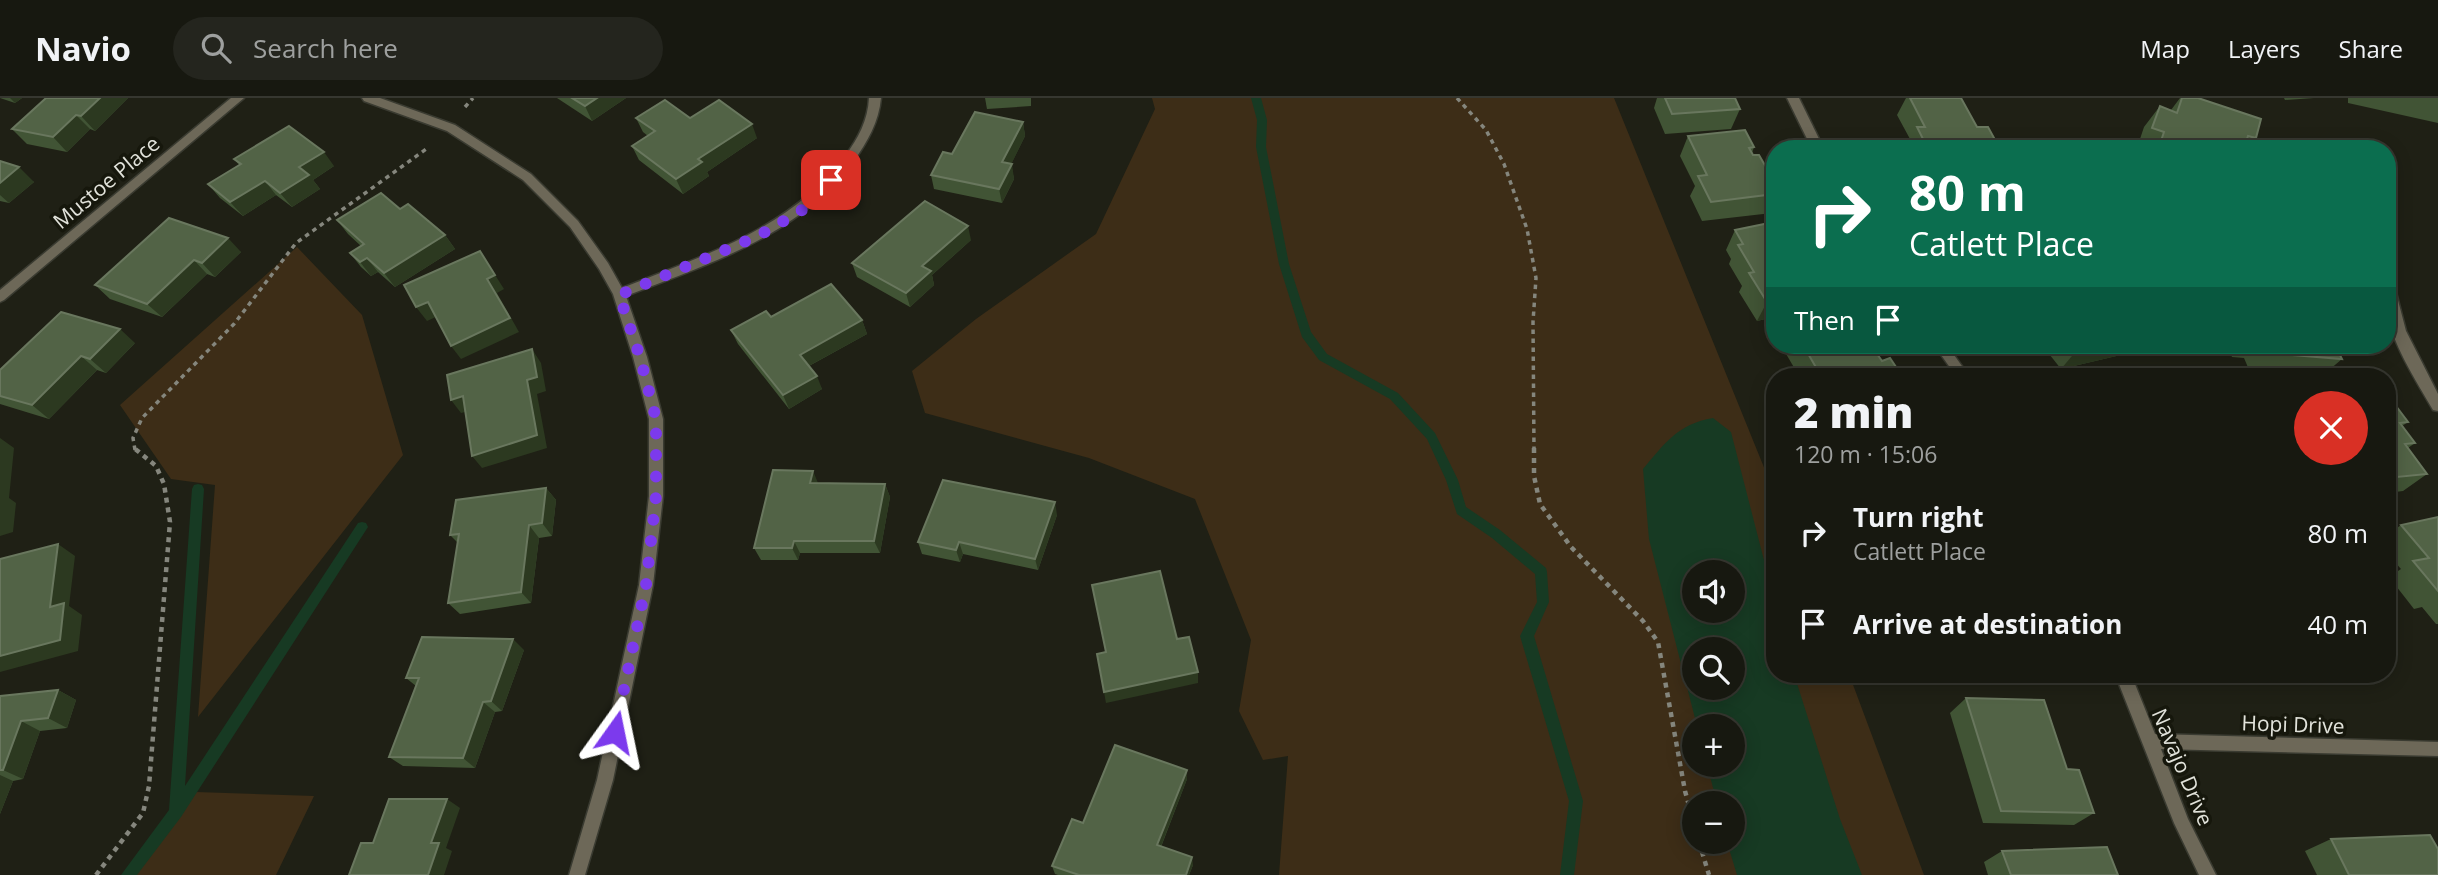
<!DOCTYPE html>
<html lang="en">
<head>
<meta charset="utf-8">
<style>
	:root { --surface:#171810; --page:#24251e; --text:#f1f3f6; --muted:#9ea09f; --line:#363730 }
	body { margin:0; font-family:"Open Sans",sans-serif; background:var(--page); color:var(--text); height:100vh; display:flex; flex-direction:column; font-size:26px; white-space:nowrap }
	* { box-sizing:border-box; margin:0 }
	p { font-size:23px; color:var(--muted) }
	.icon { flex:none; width:38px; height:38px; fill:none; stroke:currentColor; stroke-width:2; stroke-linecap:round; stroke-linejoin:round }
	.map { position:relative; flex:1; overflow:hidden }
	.side { position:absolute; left:1766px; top:270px; width:630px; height:315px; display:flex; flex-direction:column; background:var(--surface); border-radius:28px; box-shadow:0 4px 18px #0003,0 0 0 2px var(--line) }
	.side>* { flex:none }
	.hud { position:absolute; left:1766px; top:42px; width:630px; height:214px; border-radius:28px; box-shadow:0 4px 18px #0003,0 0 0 2px var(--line); background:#0b6e4f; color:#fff; overflow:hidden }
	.buttons { position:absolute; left:1682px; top:462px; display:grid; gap:14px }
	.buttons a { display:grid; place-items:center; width:63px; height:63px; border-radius:50%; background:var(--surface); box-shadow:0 4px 18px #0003,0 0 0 2px var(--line); font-size:35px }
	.pin { position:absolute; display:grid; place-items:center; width:60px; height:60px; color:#fff; margin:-30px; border-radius:14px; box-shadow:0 4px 10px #0006 }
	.me { position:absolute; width:77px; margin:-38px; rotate:12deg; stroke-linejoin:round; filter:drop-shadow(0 0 5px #0008) }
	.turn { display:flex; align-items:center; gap:24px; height:147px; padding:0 28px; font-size:32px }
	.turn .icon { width:91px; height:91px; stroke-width:2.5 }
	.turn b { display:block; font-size:49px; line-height:60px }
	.then { display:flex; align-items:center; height:66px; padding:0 28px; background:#0003; gap:14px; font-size:26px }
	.round { display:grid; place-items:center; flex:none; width:74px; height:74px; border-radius:37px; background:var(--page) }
	.summary { display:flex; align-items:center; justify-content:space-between; height:119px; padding:0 28px }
	h1 { font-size:42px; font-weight:800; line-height:52px }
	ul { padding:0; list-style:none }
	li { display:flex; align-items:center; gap:21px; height:91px; padding:0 28px }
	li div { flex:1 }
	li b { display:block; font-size:26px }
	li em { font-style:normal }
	header { display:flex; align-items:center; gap:42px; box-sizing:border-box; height:98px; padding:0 35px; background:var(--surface); border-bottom:2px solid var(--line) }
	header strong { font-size:33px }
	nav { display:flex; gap:38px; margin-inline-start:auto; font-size:24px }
	.search { width:490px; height:63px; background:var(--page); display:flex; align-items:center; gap:18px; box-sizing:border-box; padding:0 24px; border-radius:38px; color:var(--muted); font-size:26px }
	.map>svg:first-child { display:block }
</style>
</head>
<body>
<header>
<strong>Navio</strong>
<div class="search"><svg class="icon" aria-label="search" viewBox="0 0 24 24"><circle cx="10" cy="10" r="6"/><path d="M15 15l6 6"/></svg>Search here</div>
<nav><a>Map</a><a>Layers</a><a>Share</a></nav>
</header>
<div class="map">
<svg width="2438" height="777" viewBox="0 0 2438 777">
	<rect width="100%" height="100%" fill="#1f2015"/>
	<g fill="#3d2d17" fill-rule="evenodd">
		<path d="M1152 0H1614L1774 394V576H1849L1924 777H1279L1288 658 1263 662 1239 613 1251 542 1195 401 1089 360 925 315 912 273 976 221 1096 136 1155 11ZM1694 474H1732V513H1694ZM1694 551H1732V590H1694ZM1694 628H1732V667H1694ZM1694 705H1732V744H1694Z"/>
		<path d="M297 149 362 217 403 357 198 619 215 387 171 381 120 307Z"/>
		<path d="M196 694 314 698 276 777H134Z"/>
	</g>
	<path fill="#173a23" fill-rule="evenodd" d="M1713 320 1731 334 1774 501V576H1794L1840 721 1862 777H1737L1727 744H1732V705H1717L1707 667H1732V628H1697L1649 441 1643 371C1665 345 1678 326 1713 320ZM1694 474H1732V513H1694ZM1694 551H1732V590H1694Z"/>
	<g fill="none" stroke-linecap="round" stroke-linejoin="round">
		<g fill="#173a23" fill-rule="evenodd">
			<path d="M1251 0H1261L1267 22 1266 49 1289 166 1311 234 1327 256 1398 295 1435 335 1458 382 1466 409 1500 432 1546 470 1547 474 1549 504 1534 538 1583 703 1574 777H1560L1569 703 1520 538 1537 504 1535 476 1492 440 1457 416 1446 382 1427 341 1390 301 1319 262 1302 239 1279 166 1256 49 1257 22Z"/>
			<path d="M198 386 202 387 204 391 185 688 358 425 362 424 366 425 368 429 181 719 137 777H121L169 712 192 391 194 387Z"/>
		</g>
		<g stroke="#3a3b31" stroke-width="3">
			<g id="street">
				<path d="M231 0H244L4 202 0 204V192Z"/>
				<path d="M362 0H380L455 27 531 76 578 123 608 165 622 190C702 158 791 131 845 58 858 41 868 22 869 0H881C879 24 867 44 854 63 799 138 708 166 626 198L647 259 663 321V398L653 487 613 682 585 777H569L597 682 639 487 649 398V321L633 259 613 196 599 171 570 129 523 82 447 33 364 3Z"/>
				<path d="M1787 0H1799L1824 51H1812Z"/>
				<path d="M2387 178 2393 183 2406 233 2438 296V313L2433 312C2417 284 2390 243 2387 212 2386 201 2387 189 2387 178Z"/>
				<path d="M1934 247H1947L1969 278H1956Z"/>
				<path d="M2115 576H2131L2155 636 2438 644V658L2161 651 2188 721 2216 777H2199L2174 725Z"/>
			</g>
		</g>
		<g stroke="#85867d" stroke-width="3.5" stroke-dasharray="4.5 4.5" stroke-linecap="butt">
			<path d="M1457 0 1486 32 1504 66 1527 131 1536 180 1533 224 1534 352"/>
			<path d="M465 9 473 0"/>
			<path d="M135 352 133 340 142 320 234 226 296 145 429 49"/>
		</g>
		<g stroke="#85867d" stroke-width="4.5" stroke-dasharray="5 5" stroke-linecap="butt">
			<path d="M1534 350V378L1540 406 1571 449 1643 523 1658 544 1685 693 1694 726"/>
			<path d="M1699 744 1709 777"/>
			<path d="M96 777 143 715 149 688 170 424 164 386 156 368 134 350"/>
		</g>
		<use href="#street" fill="#6d6858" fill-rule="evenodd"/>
	</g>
	<g fill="#415435">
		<path d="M0 0H22L15 5Z"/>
		<path d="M46 0H128L95 33 90 31 67 54 27 46 12 31Z"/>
		<path d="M557 0H626L592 23Z"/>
		<path d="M985 0H1031V8L987 11Z"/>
		<path d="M1657 0H1735L1740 11 1731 31 1665 36 1654 10Z"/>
		<path d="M1906 0H1961L1977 29 1999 49 1998 51H1906L1905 49 1910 41 1897 17Z"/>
		<path d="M2180 0H2198L2256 40 2247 51 2137 50 2144 29 2160 8 2171 12Z"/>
		<path d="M2284 0H2314L2285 2Z"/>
		<path d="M2348 0H2438V25L2348 5Z"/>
		<path d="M636 20H690L757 40 707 74 709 78 683 96 639 62 632 48 648 38 643 34Z"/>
		<path d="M1023 24 1025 38 1011 66 1014 81 1002 105 934 91 931 77 952 56Z"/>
		<path d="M1688 38 1754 49 1752 55 1774 83V111L1772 115 1702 123 1690 98 1695 88 1680 58Z"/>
		<path d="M234 61 334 68 313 82 320 91 292 109 276 97 243 118 220 100 208 86 239 67Z"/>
		<path d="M0 63 34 84 9 105 0 103Z"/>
		<path d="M400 111 445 137 455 151 395 189 378 174 371 178 361 169 350 155 361 148 348 136 337 122Z"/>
		<path d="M169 120 241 154 215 179 207 176 162 219 110 201 95 187Z"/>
		<path d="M1774 124V219L1757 223 1739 194 1742 188 1729 166 1731 161 1726 152 1735 132Z"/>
		<path d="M971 142 932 177 934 187 910 209 857 179 852 165Z"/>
		<path d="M771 219 862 222 867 236 809 268 822 291 789 311 738 246 731 232Z"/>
		<path d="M135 245 106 275 97 272 49 321 0 306V272Z"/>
		<path d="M1784 247H1862L1902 278H1799L1782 249Z"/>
		<path d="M2042 247H2133L2125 256 2061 271Z"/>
		<path d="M2227 247H2335L2342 261 2322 278H2306L2250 274 2244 260 2232 259Z"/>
		<path d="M2387 296 2408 324 2402 328 2415 345 2408 350 2427 376 2403 393 2387 395Z"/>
		<path d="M818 385 885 386 890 399 880 455H800L798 462H761L754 450Z"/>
		<path d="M546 390 556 402 552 438 539 440 531 505 460 516 448 505 458 445 450 437Z"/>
		<path d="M1057 417 1038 472 963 456 960 464 922 456 918 444Z"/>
		<path d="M2438 419V526H2436L2422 509 2414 511 2389 479 2401 471 2387 455V437L2401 427Z"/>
		<path d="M524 552 502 613 495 614 475 670 403 668 389 659 416 588 406 580Z"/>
		<path d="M58 592 76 602 67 630 40 633 23 681 13 683 0 716V598Z"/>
		<path d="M1966 600 2067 671 2094 715 2074 727 1983 725 1950 615Z"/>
		<path d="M1187 672V681L1161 749 1193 767 1189 777H1058L1055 776 1052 768 1083 725Z"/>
		<path d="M2331 741 2438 777H2317L2305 753Z"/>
		<path d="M2002 753 2118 777H1988L1984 764Z"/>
	</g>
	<g fill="#2c3920">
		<path d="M10 0H22L15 5Z"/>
		<path d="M100 0H128L95 33 81 18Z"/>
		<path d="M597 0H626L592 23 585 8Z"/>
		<path d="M76 17 90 31 67 54 53 39Z"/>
		<path d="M1023 24 1025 38 1005 79 1002 64Z"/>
		<path d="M752 26 757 40 707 74 709 78 683 96 676 81 698 61Z"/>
		<path d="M324 54 334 68 313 82 320 91 292 109 280 95 299 69Z"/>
		<path d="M1012 66 1014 81 1002 105 999 91Z"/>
		<path d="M19 69 34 84 9 105 0 97V85Z"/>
		<path d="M265 83 276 97 243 118 230 104Z"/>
		<path d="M968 128 971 142 932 177 934 187 910 209 906 195 922 168Z"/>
		<path d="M445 137 455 151 395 189 384 175Z"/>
		<path d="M228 140 241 154 215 179 202 165Z"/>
		<path d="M480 153 504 191 497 195 519 234 461 261 451 248 487 181Z"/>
		<path d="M367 160 378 174 371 178 360 164Z"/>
		<path d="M194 162 207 176 162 219 147 206Z"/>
		<path d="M1774 202V219L1757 223 1767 204Z"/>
		<path d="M428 204 438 218 427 223 416 209Z"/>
		<path d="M862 222 867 236 805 270 800 257Z"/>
		<path d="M120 231 135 245 106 275 90 261Z"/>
		<path d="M2101 247H2133L2125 256 2061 271 2077 252Z"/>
		<path d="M532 251 541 265 546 293 537 296 547 350 482 370 472 358 527 282Z"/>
		<path d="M81 258 97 272 49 321 32 307Z"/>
		<path d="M817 278 822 291 789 311 783 297Z"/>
		<path d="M463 298 473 312 461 315 451 302Z"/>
		<path d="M0 340 14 350 9 400 16 405 13 434 0 438Z"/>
		<path d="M813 373 818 385H810Z"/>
		<path d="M885 386 890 399 880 455 874 443Z"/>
		<path d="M546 390 556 402 552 438 542 425Z"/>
		<path d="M1055 404 1057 417 1038 472 1035 461Z"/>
		<path d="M529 427 539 440 531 505 521 494Z"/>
		<path d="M794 443 800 455 798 462 792 450Z"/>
		<path d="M959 444 963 456 960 464 956 452Z"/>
		<path d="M58 446 75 458 69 508 82 517 78 553 0 574V558L50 509Z"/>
		<path d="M513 541 524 552 502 613 491 603Z"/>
		<path d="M1198 574V585L1106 605 1104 594Z"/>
		<path d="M58 592 76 602 67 630 48 620Z"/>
		<path d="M483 604 495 614 475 670 463 660Z"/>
		<path d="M21 623 40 633 23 681 3 672Z"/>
		<path d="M1187 672V681L1158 756 1157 747Z"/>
		<path d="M0 677 13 683 0 716Z"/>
		<path d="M447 701 460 710 446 750 452 753 444 777H428L431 745Z"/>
		<path d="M1192 759 1193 767 1189 777H1186Z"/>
	</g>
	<g fill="#526346" stroke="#69775e" stroke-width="2">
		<path d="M46 0H100L81 18 76 17 53 39 12 31Z"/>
		<path d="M572 0H597L585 8Z"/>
		<path d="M1665 0H1735L1740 11 1672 16Z"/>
		<path d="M1910 0H1961L1977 29H1988L1999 49 1967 51H1928L1917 29H1925Z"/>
		<path d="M2182 0H2198L2261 21 2256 40 2248 38 2244 51H2183L2161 43 2164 34 2152 30 2160 8 2177 15Z"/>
		<path d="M665 2 690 20 719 2 752 26 698 61 702 64 676 81 632 48 655 33 636 20Z"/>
		<path d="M975 14 1023 24 1002 64 1012 66 999 91 931 77 943 54 952 56Z"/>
		<path d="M289 28 324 54 299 69 309 77 280 95 265 83 230 104 208 86 241 66 234 61Z"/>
		<path d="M1745 32 1754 49 1749 50 1753 57H1759L1774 83V96L1711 104 1698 78 1707 77 1688 38Z"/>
		<path d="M0 63 19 69 0 85Z"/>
		<path d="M381 95 400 111 408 106 445 137 384 175 367 160 360 164 350 155 364 146 337 122Z"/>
		<path d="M925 103 968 128 922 168 931 173 906 195 852 165Z"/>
		<path d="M169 120 228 140 202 165 194 162 147 206 95 187Z"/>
		<path d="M1774 124V202L1767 204 1749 175 1754 174 1738 147 1743 146 1735 132Z"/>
		<path d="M480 153 495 177 487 181 510 220 451 248 428 204 416 209 404 187Z"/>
		<path d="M831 186 862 222 800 257 817 278 783 297 731 232 766 213 771 219Z"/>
		<path d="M61 214 120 231 90 261 81 258 32 307 0 298V272Z"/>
		<path d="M1803 247H1862L1863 248 1871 247 1882 263 1890 260 1902 278H1821Z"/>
		<path d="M2072 247H2101L2077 252Z"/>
		<path d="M2265 247H2335L2342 261 2269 255Z"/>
		<path d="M532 251 537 279 527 282 537 337 472 358 463 298 451 302 447 277Z"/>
		<path d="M2165 272 2170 278H2130Z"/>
		<path d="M2387 296 2408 324 2400 325 2415 345 2405 346 2427 376 2387 380Z"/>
		<path d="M773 372 813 373 810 385 885 386 874 443H794L792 450H754Z"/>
		<path d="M943 382 1055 404 1035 461 959 444 956 452 918 444Z"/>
		<path d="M546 390 542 425 529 427 521 494 448 505 459 436 450 437 456 402Z"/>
		<path d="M2438 419V493L2413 463 2429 460 2401 427Z"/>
		<path d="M58 446 50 509 64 505 60 542 0 558V461Z"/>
		<path d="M1160 473 1177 541 1189 539 1198 574 1104 594 1097 556 1106 554 1092 487Z"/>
		<path d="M422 539 513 541 491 603 483 604 463 660 389 659 419 580H406Z"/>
		<path d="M58 592 48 620 21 623 3 672H0V598Z"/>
		<path d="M1966 600 2044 602 2067 671 2079 672 2094 715 2001 713Z"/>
		<path d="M1115 647 1187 672 1157 747 1192 759 1186 777H1079L1052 768 1072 721 1083 725Z"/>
		<path d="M389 701H447L431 745H439L428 777H349L361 745H373Z"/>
		<path d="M2430 737 2438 751V777H2349L2331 741Z"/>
		<path d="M2107 749 2118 777H2011L2002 753Z"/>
	</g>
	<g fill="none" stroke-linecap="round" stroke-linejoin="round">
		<path stroke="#7c3aed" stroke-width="12" stroke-dasharray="0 21.6" d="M615 634 646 487 656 398V321L640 259 619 197 758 138 801 113 831 82"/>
	</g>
	<g text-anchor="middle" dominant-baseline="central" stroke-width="7" stroke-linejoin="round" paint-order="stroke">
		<g font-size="21" fill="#e2e3db" stroke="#16170c">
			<text transform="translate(106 84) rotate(-40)">Mustoe Place</text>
			<text transform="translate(2293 626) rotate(2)">Hopi Drive</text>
			<text transform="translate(2183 669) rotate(67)">Navajo Drive</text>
		</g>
	</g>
</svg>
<div class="buttons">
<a><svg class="icon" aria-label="sound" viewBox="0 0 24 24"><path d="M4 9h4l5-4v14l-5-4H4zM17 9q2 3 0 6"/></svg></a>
<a><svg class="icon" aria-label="search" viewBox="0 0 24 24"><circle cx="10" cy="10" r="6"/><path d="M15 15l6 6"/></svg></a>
<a>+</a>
<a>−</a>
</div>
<div class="pin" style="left:831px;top:82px;background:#d93025"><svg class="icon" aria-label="arrive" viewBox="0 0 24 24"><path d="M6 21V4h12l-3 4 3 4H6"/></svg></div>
<svg class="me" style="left:615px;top:634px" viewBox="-20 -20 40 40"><path d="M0-17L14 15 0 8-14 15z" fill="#7c3aed" stroke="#fff" stroke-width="4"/></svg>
<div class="hud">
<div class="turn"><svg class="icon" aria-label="right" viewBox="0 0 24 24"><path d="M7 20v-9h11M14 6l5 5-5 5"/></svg><div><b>80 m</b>Catlett Place</div></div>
<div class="then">Then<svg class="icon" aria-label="arrive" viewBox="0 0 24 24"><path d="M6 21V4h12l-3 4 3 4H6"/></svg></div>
</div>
<section class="side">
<div class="summary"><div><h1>2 min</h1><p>120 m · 15:06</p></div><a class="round" style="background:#d93025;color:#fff"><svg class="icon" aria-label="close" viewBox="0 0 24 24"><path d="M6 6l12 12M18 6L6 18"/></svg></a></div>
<ul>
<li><svg class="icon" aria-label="right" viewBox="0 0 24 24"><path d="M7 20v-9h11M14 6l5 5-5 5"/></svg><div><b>Turn right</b><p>Catlett Place</p></div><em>80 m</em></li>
<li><svg class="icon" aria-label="arrive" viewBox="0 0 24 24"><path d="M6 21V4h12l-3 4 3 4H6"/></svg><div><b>Arrive at destination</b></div><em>40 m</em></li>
</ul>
</section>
</div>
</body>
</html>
